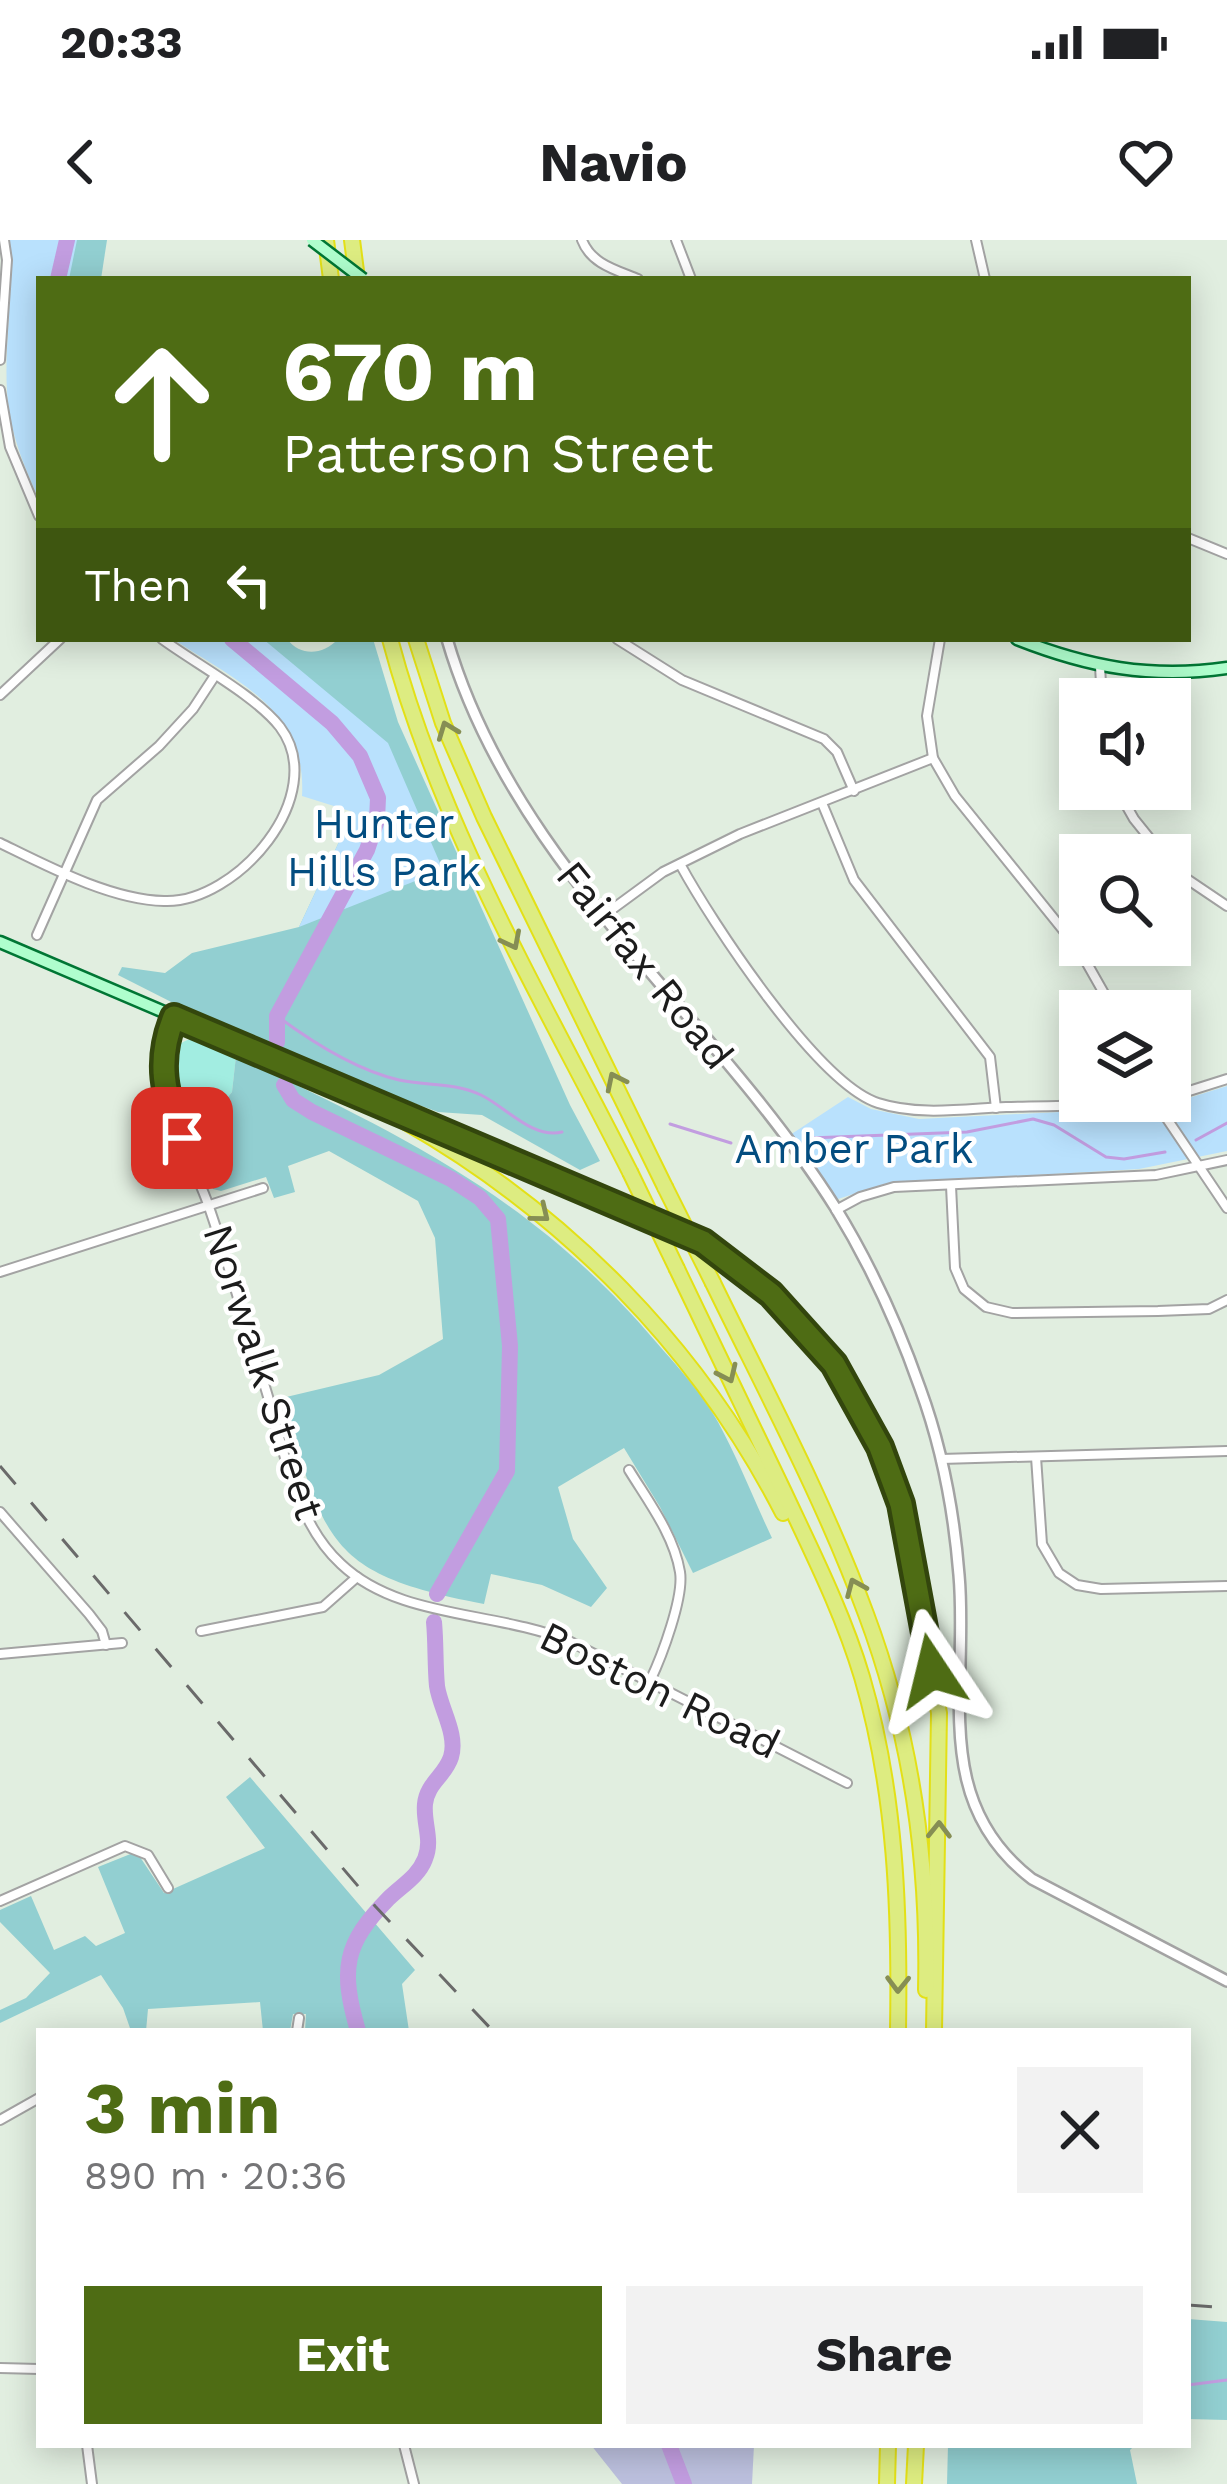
<!DOCTYPE html>
<html lang="en">
<head>
<meta charset="utf-8">
<style>
	:root { --surface:#fff; --page:#f2f2f2; --text:#202124; --muted:#757577; --accent:#4e6c14 }
	body { margin:0; font-family:"Work Sans",sans-serif; background:var(--page); color:var(--text); height:100vh; display:flex; flex-direction:column; font-size:45px; white-space:nowrap }
	* { box-sizing:border-box; margin:0 }
	p { font-size:39px; color:var(--muted) }
	.icon { flex:none; width:66px; height:66px; fill:none; stroke:currentColor; stroke-width:2; stroke-linecap:round; stroke-linejoin:round }
	.map { position:relative; flex:1; overflow:hidden }
	.sheet { position:absolute; left:36px; top:1788px; width:1155px; height:420px; display:flex; flex-direction:column; background:var(--surface); border-radius:0px; box-shadow:0 6px 30px #0003 }
	.sheet>* { flex:none }
	.guide { position:absolute; left:36px; top:36px; width:1155px; height:366px; border-radius:0px; box-shadow:0 6px 30px #0003; background:#4e6c14; color:#fff; overflow:hidden }
	.controls { position:absolute; left:1059px; top:438px; display:grid; gap:24px }
	.controls a { display:grid; place-items:center; width:132px; height:132px; border-radius:0px; background:var(--surface); box-shadow:0 6px 30px #0003; font-size:60px }
	.pin { position:absolute; display:grid; place-items:center; width:102px; height:102px; color:#fff; margin:-51px; border-radius:24px; box-shadow:0 6px 18px #0006 }
	.me { position:absolute; width:132px; margin:-66px; rotate:350deg; stroke-linejoin:round; filter:drop-shadow(0 0 9px #0008) }
	.turn { display:flex; align-items:center; gap:42px; height:252px; padding:0 48px; font-size:54px }
	.turn .icon { width:156px; height:156px; stroke-width:2.5 }
	.turn b { display:block; font-size:84px; line-height:102px }
	.then { display:flex; align-items:center; height:114px; padding:0 48px; background:#0003; gap:24px; font-size:45px }
	.round { display:grid; place-items:center; flex:none; width:126px; height:126px; border-radius:0px; background:var(--page) }
	.overview { display:flex; align-items:center; justify-content:space-between; height:204px; padding:0 48px }
	h1 { font-size:72px; font-weight:700; line-height:90px; color:var(--accent) }
	.action { display:flex; gap:24px; margin-top:auto; padding:24px 48px }
	.action a { flex:1; height:138px; border-radius:0px; background:var(--accent); color:#fff; font-size:48px; font-weight:700; line-height:138px; text-align:center }
	.action a+a { background:var(--page); color:var(--text) }
	.status { display:flex; justify-content:space-between; align-items:center; height:84px; padding:0 60px; background:var(--surface); direction:ltr }
	.status svg { height:33px; fill:currentColor }
	header { display:flex; justify-content:space-between; align-items:center; height:156px; padding:0 48px; background:var(--surface); font-size:54px; font-weight:700 }
	.map>svg:first-child { display:block }
</style>
</head>
<body>
<div class="status"><b>20:33</b><svg viewBox="0 0 49 12"><path d="M0 12V9h3v3zM5 12V6h3v6zM10 12V3h3v9zM15 12V0h3v12zM26 1h20v11H26zM47 4h2v5h-2z"/></svg></div>
<header><svg class="icon" aria-label="back" viewBox="0 0 24 24"><path d="M15 5l-7 7 7 7"/></svg>Navio<svg class="icon" aria-label="heart" viewBox="0 0 24 24"><path d="M12 20l-8-8c-3-5 5-10 8-4 3-6 11-1 8 4z"/></svg></header>
<div class="map">
<svg width="1227" height="2244" viewBox="0 0 1227 2244">
	<rect width="100%" height="100%" fill="#e1eee0"/>
	<path fill="#a2ede1" d="M196 798 236 816 232 852 193 901C182 874 148 804 196 798Z"/>
	<g fill="#92cfd1">
		<path d="M14 0H107L101 39H39Z"/>
		<path d="M193 399H287C301 417 323 415 338 399H373L398 482 570 865 600 921 580 930 482 875 438 872 316 827 191 772 118 735 122 727 165 733 192 713 299 687 353 572 280 472Z"/>
		<path d="M236 816C402 895 534 958 656 1102 677 1126 702 1153 718 1182 738 1219 754 1260 772 1298L693 1333 660 1267 624 1208 558 1247 573 1299 607 1348 591 1367 542 1345 491 1334 484 1364C326 1334 326 1302 282 1158L379 1135 443 1099 435 998 418 961 329 911 288 926 295 952 274 958 266 937 221 951 213 949 193 901 232 852Z"/>
		<path d="M250 1537 415 1730 402 1744 409 1791H305L306 1774H293L290 1791H263L260 1762 148 1769 146 1791H131L123 1768 101 1735 0 1783V1770L26 1758 50 1733 0 1682V1670L31 1656 54 1710 85 1696 96 1706 125 1693 98 1627 133 1613 140 1617 164 1653 265 1608 226 1557Z"/>
		<path d="M1188 2079 1227 2082V2180L1188 2179Z"/>
		<path d="M948 2205H1135L1130 2210 1137 2244H947Z"/>
	</g>
	<path fill="#bcc0de" d="M591 2205H754L752 2244H622Z"/>
	<g fill="#b9e1fd">
		<path d="M7 0H77L69 39H39V259C23 224 9 190 7 151 4 101 15 50 7 0Z"/>
		<path d="M173 399H263L388 503 443 630 299 687 353 572 302 556C307 469 236 441 173 399Z"/>
		<path d="M1227 846V911L1139 929 884 944 835 960 790 895 848 857 871 869 919 879 1139 868 1173 863Z"/>
	</g>
	<g fill="none" stroke-linecap="round" stroke-linejoin="round">
		<g stroke="#c29de0" stroke-width="3">
			<path d="M277 776C312 802 356 830 399 840 426 846 454 842 481 855 506 867 532 899 562 892"/>
			<path d="M670 884 731 903"/>
			<path d="M809 898 967 892 1033 879 1054 885 1106 917 1124 919 1165 912"/>
			<path d="M1196 900 1227 883"/>
			<path d="M1188 2145 1227 2140"/>
		</g>
		<g stroke="#c29de0" stroke-width="16">
			<path d="M58 39 67 0"/>
			<path d="M232 399 332 483 360 516 378 558 377 580 367 610 277 776V802"/>
			<path d="M284 845 293 860 312 872 451 939 480 958 498 979 510 1106 507 1231 437 1354"/>
			<path d="M358 1791C340 1729 344 1704 388 1659 401 1646 418 1637 425 1619 433 1600 423 1583 425 1564 427 1543 445 1536 451 1517 458 1494 440 1468 437 1446 435 1425 436 1403 434 1382"/>
			<path d="M669 2205 684 2244"/>
		</g>
		<g stroke="#a3a3a3" stroke-width="12">
			<g id="minor">
				<path d="M582 0C591 24 616 30 638 39"/>
				<path d="M676 0 691 39"/>
				<path d="M976 0 985 39"/>
				<path d="M0 120 7 20 4 0"/>
				<path d="M0 150 10 207 39 276"/>
				<path d="M1188 298 1227 314"/>
				<path d="M617 399 682 440 824 499 837 512 854 551"/>
				<path d="M940 399 927 476 933 518 955 556 1080 711 1114 771"/>
				<path d="M1100 427 1102 459"/>
				<path d="M0 455 60 399"/>
				<path d="M1117 549 1134 579 1163 615"/>
				<path d="M822 563 854 640 990 817 996 868"/>
				<path d="M0 603C47 626 111 660 164 661 236 664 331 555 280 487 256 456 196 424 162 399"/>
				<path d="M1170 622 1184 637 1227 666"/>
				<path d="M680 624C711 681 817 843 878 863 919 876 963 869 1006 867 1052 866 1099 866 1145 861"/>
				<path d="M603 676 663 632 740 594 933 518"/>
				<path d="M37 695 97 560 159 506 193 469 214 437"/>
				<path d="M174 777C163 803 159 829 166 857 174 895 197 931 209 967 230 1028 247 1089 266 1150 284 1208 294 1281 341 1324 400 1380 495 1370 571 1402L847 1543"/>
				<path d="M1170 857 1227 839"/>
				<path d="M1155 861 1227 968"/>
				<path d="M951 946 955 1028 964 1049 986 1067 1012 1073 1158 1071 1209 1069 1227 1060"/>
				<path d="M836 970 860 957 894 947 1156 935 1227 920"/>
				<path d="M0 1032 263 948"/>
				<path d="M1036 1217 1042 1304 1059 1333 1077 1345 1101 1349 1227 1346"/>
				<path d="M941 1219 1227 1211"/>
				<path d="M629 1230C648 1261 674 1295 680 1332 684 1357 662 1416 650 1441"/>
				<path d="M0 1272 89 1374 102 1391 106 1405"/>
				<path d="M201 1391 323 1367 357 1337"/>
				<path d="M0 1414 122 1403"/>
				<path d="M0 1661 125 1606 148 1615 168 1648"/>
				<path d="M297 1791 299 1778"/>
				<path d="M0 1880 39 1858"/>
				<path d="M0 2128 39 2129"/>
				<path d="M87 2205 92 2244"/>
				<path d="M404 2205 414 2244"/>
			</g>
		</g>
		<g stroke="#a3a3a3" stroke-width="14">
			<path id="tertiary" d="M447 399C514 629 712 772 835 967 870 1024 898 1085 920 1148 942 1208 954 1272 959 1335 969 1447 929 1560 1032 1639L1227 1741"/>
		</g>
		<g stroke="#007634" stroke-width="15">
			<g id="secondary">
				<path d="M1017 399C1088 427 1151 439 1227 428"/>
				<path d="M0 702 335 845"/>
			</g>
		</g>
		<g stroke="#e3e017" stroke-width="18">
			<g id="motorway">
				<path d="M326 0 331 39"/>
				<path d="M352 0 357 39"/>
				<path d="M390 399C440 588 542 758 630 932"/>
				<path d="M416 399 443 483 484 577 665 947"/>
				<path d="M335 845 703 1002 771 1054 834 1124 880 1207 901 1264 939 1473 934 1791"/>
				<path d="M404 881C565 973 698 1107 783 1273"/>
				<path d="M677 1029C713 1103 748 1178 784 1252 812 1312 843 1373 862 1437 896 1553 900 1672 898 1791"/>
				<path d="M713 1043C766 1152 824 1260 866 1374 911 1494 929 1622 926 1750"/>
				<path d="M887 2244 888 2205"/>
				<path d="M914 2244 916 2205"/>
			</g>
		</g>
		<use href="#minor" stroke="#fff" stroke-width="8"/>
		<use href="#tertiary" stroke="#fff" stroke-width="9"/>
		<use href="#secondary" stroke="#affecd" stroke-width="10"/>
		<use href="#motorway" stroke="#ddec81" stroke-width="14"/>
		<g stroke="#6a6a6a" stroke-width="3" stroke-dasharray="24 24" stroke-linecap="butt">
			<path d="M0 1226 375 1666 493 1791"/>
			<path d="M1188 2065 1227 2068"/>
		</g>
		<g stroke="#007634" stroke-width="15" stroke-linecap="butt">
			<path id="secondary-bridge" d="M312 0 363 39"/>
		</g>
		<g stroke="#e3e017" stroke-width="18" stroke-linecap="butt">
			<g id="motorway-bridge">
				<path d="M630 932 677 1029"/>
				<path d="M665 947 713 1043"/>
			</g>
		</g>
		<use href="#secondary-bridge" stroke="#affecd" stroke-width="10"/>
		<use href="#motorway-bridge" stroke="#ddec81" stroke-width="14"/>
	</g>
	<defs><path id="oneway-chevron" d="M-2-3.5L2.5 0L-2 3.5" fill="none" stroke-width="1.6" stroke-linecap="round" stroke-linejoin="round" transform="scale(3)"/></defs>
	<g stroke="#868e54">
		<use href="#oneway-chevron" transform="translate(447 490) rotate(-111)"/>
		<use href="#oneway-chevron" transform="translate(512 701) rotate(63)"/>
		<use href="#oneway-chevron" transform="translate(615 841) rotate(-116)"/>
		<use href="#oneway-chevron" transform="translate(541 974) rotate(39)"/>
		<use href="#oneway-chevron" transform="translate(728 1134) rotate(65)"/>
		<use href="#oneway-chevron" transform="translate(855 1347) rotate(-113)"/>
		<use href="#oneway-chevron" transform="translate(939 1590) rotate(-89)"/>
		<use href="#oneway-chevron" transform="translate(898 1744) rotate(91)"/>
	</g>
	<g fill="none" stroke-linecap="round" stroke-linejoin="round">
		<g stroke="#33460d" stroke-width="30">
			<path id="route" d="M182 898C164 855 156 821 174 777L703 1002 771 1054 834 1124 880 1207 901 1264 932 1431"/>
		</g>
		<use href="#route" stroke="#4e6c14" stroke-width="21"/>
	</g>
	<g text-anchor="middle" dominant-baseline="central" stroke-width="9" stroke-linejoin="round" paint-order="stroke">
		<g font-size="42" fill="#034d80" stroke="#fff">
			<text x="384" y="583">Hunter<tspan x="384" dy="48">Hills Park</tspan></text>
			<text x="854" y="908">Amber Park</text>
		</g>
		<g font-size="42" fill="#1c1c1c" stroke="#fff">
			<text transform="translate(645 725) rotate(51)">Fairfax Road</text>
			<text transform="translate(264 1132) rotate(72)">Norwalk Street</text>
			<text transform="translate(660 1450) rotate(26)">Boston Road</text>
		</g>
	</g>
</svg>
<div class="controls">
<a><svg class="icon" aria-label="sound" viewBox="0 0 24 24"><path d="M4 9h4l5-4v14l-5-4H4zM17 9q2 3 0 6"/></svg></a>
<a><svg class="icon" aria-label="search" viewBox="0 0 24 24"><circle cx="10" cy="10" r="6"/><path d="M15 15l6 6"/></svg></a>
<a><svg class="icon" aria-label="layers" viewBox="0 0 24 24"><path d="M12 4l9 5-9 5-9-5zM3 14l9 5 9-5"/></svg></a>
</div>
<div class="pin" style="left:182px;top:898px;background:#d93025"><svg class="icon" aria-label="arrive" viewBox="0 0 24 24"><path d="M6 21V4h12l-3 4 3 4H6"/></svg></div>
<svg class="me" style="left:932px;top:1431px" viewBox="-20 -20 40 40"><path d="M0-17L14 15 0 8-14 15z" fill="#4e6c14" stroke="#fff" stroke-width="4"/></svg>
<div class="guide">
<div class="turn"><svg class="icon" aria-label="ahead" viewBox="0 0 24 24"><path d="M12 20V5M6 11l6-6 6 6"/></svg><div><b>670 m</b>Patterson Street</div></div>
<div class="then">Then<svg class="icon" aria-label="left" viewBox="0 0 24 24"><path d="M17 20v-9H6M10 6l-5 5 5 5"/></svg></div>
</div>
<section class="sheet">
<div class="overview"><div><h1>3 min</h1><p>890 m · 20:36</p></div><a class="round"><svg class="icon" aria-label="close" viewBox="0 0 24 24"><path d="M6 6l12 12M18 6L6 18"/></svg></a></div>
<div class="action"><a>Exit</a><a>Share</a></div>
</section>
</div>
</body>
</html>
